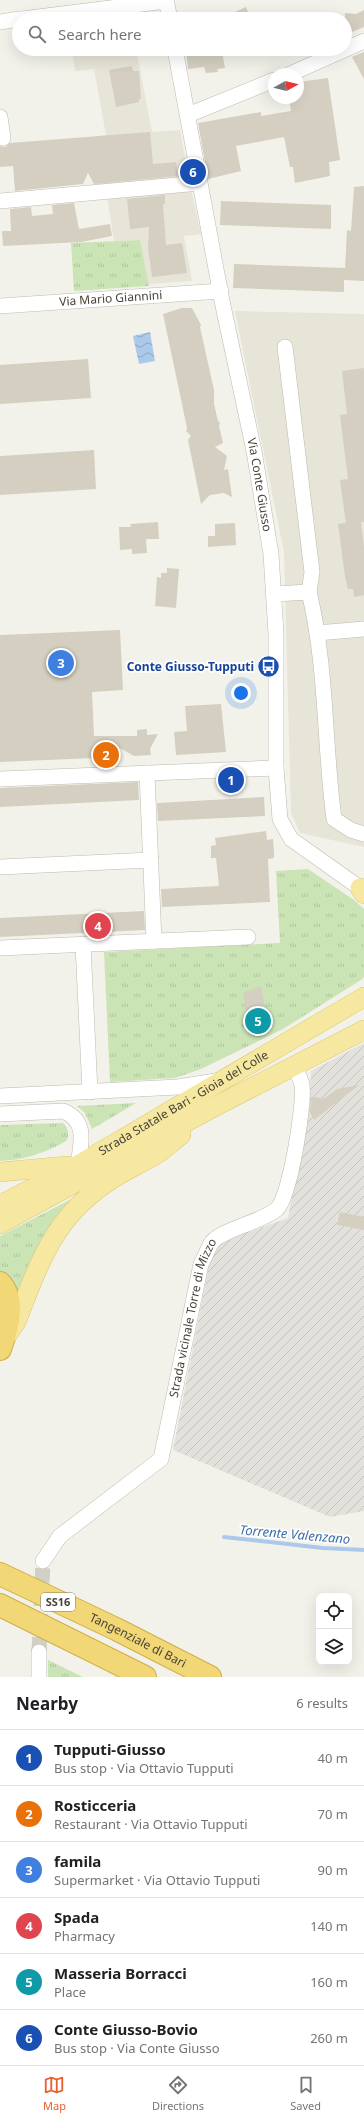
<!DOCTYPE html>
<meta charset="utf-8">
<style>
body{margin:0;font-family:"Noto Sans",sans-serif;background:#f2f2f2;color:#202124}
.controls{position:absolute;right:12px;bottom:12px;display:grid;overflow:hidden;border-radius:8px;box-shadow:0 4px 16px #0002}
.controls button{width:36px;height:36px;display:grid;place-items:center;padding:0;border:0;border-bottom:1px solid #e0e0e0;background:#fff;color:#202124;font:20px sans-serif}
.compass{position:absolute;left:268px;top:68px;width:36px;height:36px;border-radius:50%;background:#fff;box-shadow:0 4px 16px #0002;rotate:82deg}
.you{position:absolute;left:241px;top:693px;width:14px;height:14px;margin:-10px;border:3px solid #fff;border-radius:50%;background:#1a73e8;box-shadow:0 0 0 6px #1a73e833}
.badge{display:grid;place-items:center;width:26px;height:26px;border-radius:50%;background:#e85f2d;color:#fff;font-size:13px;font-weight:700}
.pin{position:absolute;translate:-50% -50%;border:2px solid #fff;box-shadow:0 1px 4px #0006}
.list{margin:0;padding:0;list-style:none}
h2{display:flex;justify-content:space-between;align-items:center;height:52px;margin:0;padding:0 16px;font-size:17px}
h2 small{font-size:13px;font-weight:400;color:#757577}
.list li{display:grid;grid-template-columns:26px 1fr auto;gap:12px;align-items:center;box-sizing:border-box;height:56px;padding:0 16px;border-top:1px solid #e0e0e0}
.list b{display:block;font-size:15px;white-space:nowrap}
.list p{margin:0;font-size:13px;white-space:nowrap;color:#757577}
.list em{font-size:13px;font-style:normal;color:#757577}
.icon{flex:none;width:22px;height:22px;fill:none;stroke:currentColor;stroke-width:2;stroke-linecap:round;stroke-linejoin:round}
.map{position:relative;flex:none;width:364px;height:1677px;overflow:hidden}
.search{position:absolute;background:#fff;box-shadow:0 4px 16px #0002;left:12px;right:12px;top:12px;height:44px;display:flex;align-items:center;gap:10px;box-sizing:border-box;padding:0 14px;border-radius:22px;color:#757577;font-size:15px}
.sheet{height:388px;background:#fff}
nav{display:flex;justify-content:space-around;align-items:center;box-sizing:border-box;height:56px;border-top:1px solid #e0e0e0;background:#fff;font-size:11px;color:#757577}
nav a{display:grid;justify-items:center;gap:2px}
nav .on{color:#e85f2d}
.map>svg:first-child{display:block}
.residential{fill:#e7e4d8}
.industrial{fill:url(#industrial-furrows)}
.grass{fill:url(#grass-tufts)}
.water{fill:url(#water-waves)}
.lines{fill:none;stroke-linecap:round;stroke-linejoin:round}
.stream{stroke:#acc9eb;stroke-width:4}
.building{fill:#d4cfc0}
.minor-tunnel{stroke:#d1cfc6;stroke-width:15;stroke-dasharray:15 8;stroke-linecap:butt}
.minor-casing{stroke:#bebaad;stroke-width:16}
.major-casing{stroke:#dac771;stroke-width:20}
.highway-casing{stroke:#d0ae47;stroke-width:24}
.minor{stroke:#fff;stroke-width:15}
.major{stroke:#f6e8a0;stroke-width:19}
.highway{stroke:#f2d777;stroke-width:22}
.labels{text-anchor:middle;stroke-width:3.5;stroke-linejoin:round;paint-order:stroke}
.shield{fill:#fff;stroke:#7e7b74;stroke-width:1}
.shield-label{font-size:11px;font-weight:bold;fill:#474338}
.street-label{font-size:12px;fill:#474338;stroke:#fff}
.transit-label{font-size:12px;font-weight:bold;fill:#164399;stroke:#fff;text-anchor:end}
.water-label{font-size:13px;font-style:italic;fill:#3a6eaa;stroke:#fff}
</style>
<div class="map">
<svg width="364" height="1677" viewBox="0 0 364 1677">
<defs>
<pattern id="industrial-furrows" width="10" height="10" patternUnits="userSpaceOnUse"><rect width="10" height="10" fill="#e3e1db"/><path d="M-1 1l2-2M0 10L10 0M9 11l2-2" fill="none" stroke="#c4c2bd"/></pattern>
<pattern id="grass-tufts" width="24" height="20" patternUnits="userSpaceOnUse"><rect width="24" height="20" fill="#cae4b6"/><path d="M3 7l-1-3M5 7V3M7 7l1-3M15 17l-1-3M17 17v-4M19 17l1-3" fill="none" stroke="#afc59d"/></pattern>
<pattern id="water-waves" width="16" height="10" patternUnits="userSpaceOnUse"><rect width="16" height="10" fill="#acc9eb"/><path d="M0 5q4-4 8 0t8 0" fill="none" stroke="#8ea5bf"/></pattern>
</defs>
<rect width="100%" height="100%" fill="#f3f2ea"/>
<g class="residential">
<path d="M129 13 131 19H73Z"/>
<path d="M72 49H136L152 132 180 130 189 179 96 189 92 137 106 135 94 69 75 71Z"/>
<path d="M191 189 201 234 184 236 192 281 148 284 140 240 114 241 107 196Z"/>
<path d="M235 311 364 314V847L300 833 291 813 284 552Z"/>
</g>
<path class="industrial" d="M364 1043V1511L330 1517 173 1450 211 1255 217 1243 288 1218 304 1128 309 1112 311 1071Z"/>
<g class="grass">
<path d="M140 240 149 286 74 291 71 243Z"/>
<path d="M308 869 354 900 364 909V977L361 980 283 1029 201 1069 175 1078 110 1082 104 952 280 943 276 871Z"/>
<path d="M136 1103 92 1129 85 1113 77 1106Z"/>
<path d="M63 1123C68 1127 70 1136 66 1141 46 1153 23 1160 0 1161V1125Z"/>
<path d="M77 1196 19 1297 0 1271V1236Z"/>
<path d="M48 1660 83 1677H48Z"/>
</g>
<path class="water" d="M150 332 155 361 139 364 133 336Z"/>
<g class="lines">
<path class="stream" d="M224 1537 323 1548 364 1550"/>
</g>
<g class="building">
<path d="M246 7 251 19H219Z"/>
<path d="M364 10V27L345 35V13L356 14Z"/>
<path d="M203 49H225L223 57 225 68 217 69 218 72 206 73 204 67 188 69 186 51Z"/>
<path d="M364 52V79L352 57Z"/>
<path d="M132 66 133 71H139L141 99H139V102L116 107 109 70Z"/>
<path d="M328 78 340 160 329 162 330 176 295 183 293 167H290L284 137 236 146 241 171 208 179 198 123 261 112V116L291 111 289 98H298V82Z"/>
<path d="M150 132 153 164 176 162 178 176 94 184 88 173 83 184 15 191 13 166 0 167V146L5 147 10 143Z"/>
<path d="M364 186V281L344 280V292L233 288 234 264 345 268 347 230 351 231 354 187Z"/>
<path d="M165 195V204H163L166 245 182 243 187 273 152 277 148 248 149 227 130 229 127 199Z"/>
<path d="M221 201 331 205V229L220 225Z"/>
<path d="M74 203 79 229 110 224 112 236 81 242 3 246 2 231H11L10 209 31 207 32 216 53 214 52 205Z"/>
<path d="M182 308H192L201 325 200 327 214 390V404L218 421 220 423 219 426 223 443 215 447 227 456 224 470 228 469 232 497 224 493 210 495 201 504 188 440 191 436 186 431 187 428 163 314Z"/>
<path d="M88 359 91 398 0 404V365Z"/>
<path d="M364 368V522H361L364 547V595L354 597 353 589H348L345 576 338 524 346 523 340 480 348 479 340 415 347 414 342 371Z"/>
<path d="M94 450 96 489 0 495V456Z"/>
<path d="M158 522 159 539H146L147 553 132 554V549L120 550 119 527H131L130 524Z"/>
<path d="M235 523 236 545 208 547V536H215V524Z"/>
<path d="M167 568 179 569 176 608 155 606 157 577 161 578V573H167Z"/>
<path d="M120 630 123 690 92 692 94 736H137V730L147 729V735L158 734 150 749 151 755 134 756 120 748 118 757 0 762V635Z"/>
<path d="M221 704 226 752 176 755 174 732 187 731 185 706Z"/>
<path d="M138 782 139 800 0 807V788Z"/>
<path d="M264 797 265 816 158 821 157 803Z"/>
<path d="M266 831 267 840 273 839 274 852V858L268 859 270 902 162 907 161 889 219 886 216 858H211V846L216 845 215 838Z"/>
<path d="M144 911 145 930 0 937V918Z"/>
<path d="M261 986 270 1033 250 1036 243 993Z"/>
<path d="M359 1085 314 1120 310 1112 311 1097 325 1098 337 1089Z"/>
<path d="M340 1212 364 1217V1230L337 1225Z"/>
</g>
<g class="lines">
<path class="minor-tunnel" d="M39 1652 43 1561"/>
<defs>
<g id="minor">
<path d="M166 0 170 19"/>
<path d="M22 19 166 1"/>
<path d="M0 22 19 19"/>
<path id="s1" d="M175 49 222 301 254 451 271 554 276 634V768L280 819 291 839 360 888"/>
<path d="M290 74 364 41"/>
<path d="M188 115 274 80"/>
<path d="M0 117 3 138"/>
<path d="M0 201 200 183"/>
<path id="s2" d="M0 306 221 291"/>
<path d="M285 347 312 572 309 592"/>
<path d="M275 594 309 592C327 666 324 744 334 819L351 830 364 834"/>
<path d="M317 633 364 629"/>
<path d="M147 773 154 941"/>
<path d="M0 779 276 768"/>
<path d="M0 867 151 860"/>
<path d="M83 945 90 1092"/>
<path d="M0 948 248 937"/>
<path d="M0 1096 178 1087 216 1081"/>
<path d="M0 1114 63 1111C88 1121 81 1143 78 1165"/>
<path id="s3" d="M43 1561 60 1536 161 1459 201 1264C205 1257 208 1248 212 1242 223 1229 262 1222 277 1209 290 1197 305 1103 302 1085 301 1078 296 1071 293 1065"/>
<path d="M39 1652V1677"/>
</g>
<g id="major">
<path d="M360 888 364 894"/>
<path d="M0 1172 67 1166"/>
<path id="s4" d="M0 1205 78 1165 364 997"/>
<path d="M0 1224 214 1107 364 1030"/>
<path d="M8 1334 16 1322C41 1260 53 1217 112 1179 127 1169 145 1162 160 1152 167 1147 174 1140 181 1135"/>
</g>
<g id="highway">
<path d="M0 1283C16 1300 7 1330 0 1349"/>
<path id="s5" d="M0 1574 116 1629 210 1677"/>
<path d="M0 1605 145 1677"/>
</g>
</defs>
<use href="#minor" class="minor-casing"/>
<use href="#major" class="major-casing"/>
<use href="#highway" class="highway-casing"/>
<use href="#minor" class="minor"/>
<use href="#major" class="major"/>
<use href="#highway" class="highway"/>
</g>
<defs>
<symbol id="bus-disc" viewBox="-11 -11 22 22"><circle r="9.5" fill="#1a4fb4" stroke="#fff"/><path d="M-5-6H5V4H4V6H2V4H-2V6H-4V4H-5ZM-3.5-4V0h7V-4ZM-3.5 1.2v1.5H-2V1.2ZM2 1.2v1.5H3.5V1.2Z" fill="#fff"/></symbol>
</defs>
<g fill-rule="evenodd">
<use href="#bus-disc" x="256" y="654" width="25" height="25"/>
</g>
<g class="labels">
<rect class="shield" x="41" y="1593" width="34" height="18" rx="3"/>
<g class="shield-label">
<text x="58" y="1606">SS16</text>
</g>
<g class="street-label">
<text dy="4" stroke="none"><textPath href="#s2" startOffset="111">Via Mario Giannini</textPath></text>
<text dy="4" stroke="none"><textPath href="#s1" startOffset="444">Via Conte Giusso</textPath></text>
<text dy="4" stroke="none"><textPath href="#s4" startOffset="210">Strada Statale Bari - Gioia del Colle</textPath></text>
<text dy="4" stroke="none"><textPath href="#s3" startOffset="302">Strada vicinale Torre di Mizzo</textPath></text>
<text dy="4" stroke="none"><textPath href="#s5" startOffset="153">Tangenziale di Bari</textPath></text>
</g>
<g class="transit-label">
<text x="254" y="671">Conte Giusso-Tupputi</text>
</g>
<g class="water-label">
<text transform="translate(295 1534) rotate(5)" y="5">Torrente Valenzano</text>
</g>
</g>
</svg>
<div class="controls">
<button><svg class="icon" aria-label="locate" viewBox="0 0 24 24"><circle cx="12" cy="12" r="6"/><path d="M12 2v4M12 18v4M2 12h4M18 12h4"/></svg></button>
<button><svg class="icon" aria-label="layers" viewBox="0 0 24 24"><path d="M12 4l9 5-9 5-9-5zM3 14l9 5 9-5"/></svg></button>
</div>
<svg class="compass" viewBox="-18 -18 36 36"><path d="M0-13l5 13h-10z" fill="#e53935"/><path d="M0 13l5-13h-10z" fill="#757577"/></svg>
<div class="you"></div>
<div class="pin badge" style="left:231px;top:780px;background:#1a4fb4">1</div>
<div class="pin badge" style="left:106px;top:755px;background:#e8710a">2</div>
<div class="pin badge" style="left:61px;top:663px;background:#3f7fe0">3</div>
<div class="pin badge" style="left:98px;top:926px;background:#e0444e">4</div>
<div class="pin badge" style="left:258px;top:1021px;background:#0f9aa8">5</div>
<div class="pin badge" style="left:193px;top:172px;background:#1a4fb4">6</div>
<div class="search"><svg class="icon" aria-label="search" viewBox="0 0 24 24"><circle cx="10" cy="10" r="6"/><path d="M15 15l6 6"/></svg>Search here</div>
</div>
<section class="sheet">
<h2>Nearby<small>6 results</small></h2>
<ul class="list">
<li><span class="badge" style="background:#1a4fb4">1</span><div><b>Tupputi-Giusso</b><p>Bus stop · Via Ottavio Tupputi</p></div><em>40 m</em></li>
<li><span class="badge" style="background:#e8710a">2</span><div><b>Rosticceria</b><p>Restaurant · Via Ottavio Tupputi</p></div><em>70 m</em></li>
<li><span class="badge" style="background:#3f7fe0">3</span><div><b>famila</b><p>Supermarket · Via Ottavio Tupputi</p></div><em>90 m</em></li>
<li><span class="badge" style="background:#e0444e">4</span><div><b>Spada</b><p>Pharmacy</p></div><em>140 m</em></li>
<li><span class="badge" style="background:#0f9aa8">5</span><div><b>Masseria Borracci</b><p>Place</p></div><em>160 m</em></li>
<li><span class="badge" style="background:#1a4fb4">6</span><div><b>Conte Giusso-Bovio</b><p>Bus stop · Via Conte Giusso</p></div><em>260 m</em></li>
</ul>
</section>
<nav>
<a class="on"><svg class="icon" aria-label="map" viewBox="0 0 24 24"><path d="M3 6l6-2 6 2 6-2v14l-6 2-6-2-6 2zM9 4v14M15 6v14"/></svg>Map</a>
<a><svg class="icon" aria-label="directions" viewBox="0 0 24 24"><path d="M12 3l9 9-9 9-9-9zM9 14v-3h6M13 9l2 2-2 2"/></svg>Directions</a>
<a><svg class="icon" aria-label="saved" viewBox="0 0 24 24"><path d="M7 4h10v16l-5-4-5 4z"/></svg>Saved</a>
</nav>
